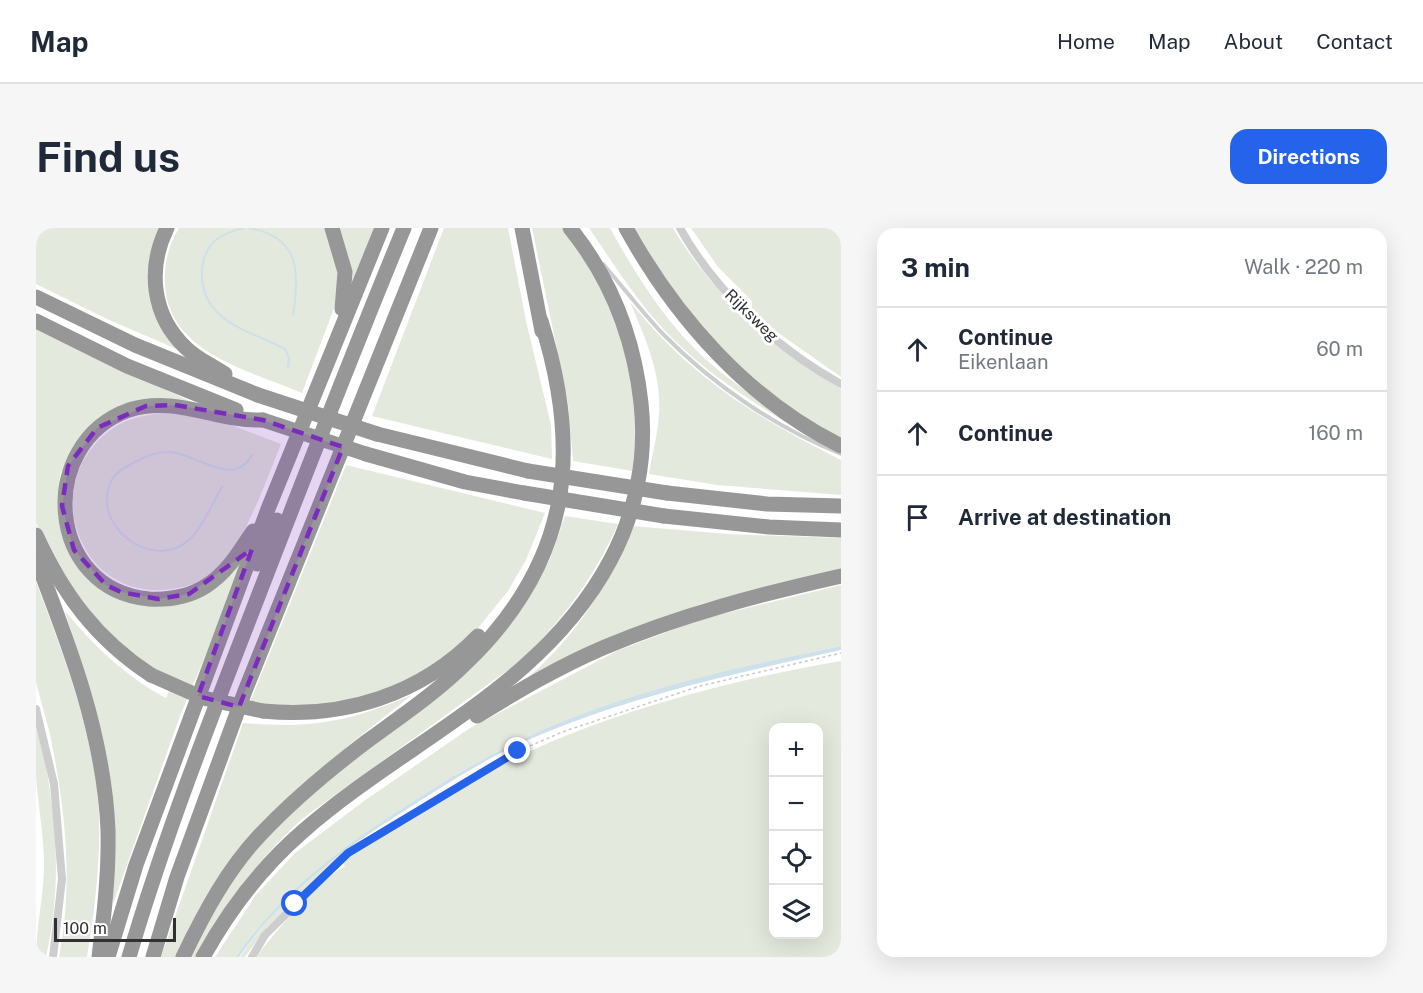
<!DOCTYPE html>
<meta charset="utf-8">
<style>
body{margin:0;font-family:"Public Sans",sans-serif;background:#f6f6f7;color:#1f2937}
.controls{position:absolute;right:18px;bottom:18px;display:grid;overflow:hidden;border-radius:12px;box-shadow:0 6px 24px #0002}
.controls button{width:54px;height:54px;display:grid;place-items:center;padding:0;border:0;border-bottom:2px solid #e0e1e3;background:#fff;color:#1f2937;font:30px sans-serif}
.scale{position:absolute;left:18px;bottom:15px;width:122px;box-sizing:border-box;padding-left:6px;border:3px solid #303030;border-top:0;font-size:16px;line-height:21px;white-space:nowrap;color:#303030;-webkit-text-stroke:4px #fff;paint-order:stroke}
.stop{position:absolute;width:18px;height:18px;margin:-14px;border:4px solid #2563eb;border-radius:50%;background:#fff}
.stop.end{background:#2563eb;border-color:#fff;box-shadow:0 2px 6px #0008}
.list{margin:0;padding:0;list-style:none}
h2{display:flex;justify-content:space-between;align-items:center;height:78px;margin:0;padding:0 24px;font-size:26px}
h2 small{font-size:20px;font-weight:400;color:#747a83}
.list li{display:grid;grid-template-columns:39px 1fr auto;gap:18px;align-items:center;box-sizing:border-box;height:84px;padding:0 24px;border-top:2px solid #e0e1e3}
.list b{display:block;font-size:22px;white-space:nowrap}
.list p{margin:0;font-size:20px;white-space:nowrap;color:#747a83}
.list em{font-size:20px;font-style:normal;color:#747a83}
.icon{flex:none;width:33px;height:33px;fill:none;stroke:currentColor;stroke-width:2;stroke-linecap:round;stroke-linejoin:round}
.map{position:relative;flex:none;width:805px;height:729px;overflow:hidden;border-radius:18px}
header{display:flex;align-items:center;gap:36px;box-sizing:border-box;height:84px;padding:0 30px;background:#fff;border-bottom:2px solid #e0e1e3}
header strong{font-size:28px}
nav{display:flex;gap:33px;margin-inline-start:auto;font-size:21px}
.intro{display:flex;align-items:center;justify-content:space-between;box-sizing:border-box;height:144px;padding:0 36px}
h1{margin:0;font-size:42px}
.button{padding:15px 27px;border-radius:18px;background:#2563eb;color:#fff;font-size:21px;font-weight:700}
main{display:flex;gap:36px;padding:0 36px}
aside{flex:1;background:#fff;border-radius:18px;box-shadow:0 6px 24px #0002}
.map>svg:first-child{display:block}
.green{fill:#e4e9dd;fill-rule:evenodd}
.water{fill:#cee0e9}
.lines{fill:none;stroke-linecap:round;stroke-linejoin:round}
.stream{stroke:#cee0e9;stroke-width:2}
.path{stroke:#cacaca;stroke-width:1.5;stroke-dasharray:3 3;stroke-linecap:butt}
.service{stroke:#cdcdcd;stroke-width:4}
.minor{stroke:#cdcdcd;stroke-width:8}
.motorway{stroke:#979797;stroke-width:15}
.motorway-bridge{stroke:#979797;stroke-width:15}
.route{stroke:#2563eb;stroke-width:8}
.marked{fill:#7b2cbf;fill-opacity:0.2;stroke:#7b2cbf;stroke-width:4.5;stroke-dasharray:12 8;stroke-linejoin:round}
.labels{text-anchor:middle;stroke-width:6;stroke-linejoin:round;paint-order:stroke}
.street-label{font-size:16px;fill:#303030;stroke:#fff}
</style>
<header>
<strong>Map</strong>
<nav><a>Home</a><a>Map</a><a>About</a><a>Contact</a></nav>
</header>
<div class="intro"><h1>Find us</h1><a class="button">Directions</a></div>
<main>
<div class="map">
<svg width="805" height="729" viewBox="0 0 805 729">
<rect width="100%" height="100%" fill="#fff"/>
<g class="green">
<path d="M0 0H126L113 51 159 129 71 91 0 56Z"/>
<path d="M143 0H289L303 35V67L266 165C216 143 133 126 129 57 128 36 132 18 143 0Z"/>
<path d="M301 0H340L313 64Z"/>
<path d="M408 0H472L490 93 515 197 516 231 336 188Z"/>
<path d="M496 0H526C538 13 547 29 556 45 593 109 607 170 596 243L537 233 532 175Z"/>
<path d="M553 0H574C597 42 627 90 661 123 691 153 729 175 764 199L762 202C718 175 673 147 636 110 603 77 579 38 553 0Z"/>
<path d="M592 0H637C677 68 739 120 805 161V215L775 199 682 121Z"/>
<path d="M655 0H805V149L741 104 716 81V73L682 39Z"/>
<path d="M594 74C657 151 718 188 805 232V267L681 257 613 246C616 226 622 206 623 186 626 147 609 109 594 74Z"/>
<path d="M0 101 160 176H115L37 220 24 246 22 287 33 322 46 340 128 376 210 324 200 355 144 488 77 676 76 578 58 478 29 383C59 419 89 448 130 470L138 452 117 441 78 412 45 377 16 328 0 295Z"/>
<path d="M136 184 177 190 245 216C232 248 206 320 182 342 170 353 151 359 136 361 40 375 0 250 79 199 96 188 117 186 136 184Z"/>
<path d="M310 237 509 285 490 332 472 363 430 415 358 462 292 477 247 478 214 474Z"/>
<path d="M529 288 582 296C558 350 526 393 483 434L266 591C221 632 189 677 159 729H154L188 660 223 614 484 381 514 331Z"/>
<path d="M596 298 692 306 805 310V341L665 376 489 452C538 411 573 357 596 298Z"/>
<path d="M0 354C25 420 52 490 61 560 67 615 60 674 51 729H23C37 656 30 588 16 516 12 495 5 475 0 454 0 429 0 381 0 354Z"/>
<path d="M805 357V418C700 440 584 465 487 511 444 531 404 556 365 581 301 622 243 666 200 729H179L220 667 259 625 328 573 434 500 583 422 666 391Z"/>
<path d="M805 433V729H221C233 710 290 644 309 639L307 635 311 629C377 587 444 544 517 513 608 475 707 450 805 433ZM738 500H782V706H738Z"/>
<path d="M376 467C283 541 183 613 141 729H125L207 495C275 501 313 494 376 467Z"/>
<path d="M0 488C18 571 29 645 10 729H0C0 698 8 668 8 636 8 607 2 578 0 548 0 528 0 508 0 488Z"/>
<path d="M310 625 231 699 209 729H204C224 698 275 637 310 625Z"/>
</g>
<path class="water" d="M805 418V422C696 446 585 470 483 516 442 535 403 561 365 585 303 624 245 668 203 729H200C243 666 301 622 365 581 404 556 444 531 487 511 586 464 698 440 805 418Z"/>
<g class="lines">
<g class="stream">
<path d="M207 0C198 3 189 5 181 11 160 29 162 64 180 83 198 102 227 109 249 121L253 130 252 140"/>
<path d="M213 0C264 9 264 44 257 87"/>
<path d="M186 259C176 275 168 297 155 310 117 348 50 294 77 250 81 243 93 237 99 234 110 228 122 223 134 224 162 226 197 261 216 227"/>
</g>
<path class="path" d="M318 621 482 523 529 503 664 458 805 425"/>
<path class="service" d="M567 36C587 59 606 84 627 106 677 157 739 199 805 226"/>
<g class="minor">
<path d="M644 0C679 63 742 122 805 156"/>
<path d="M0 481 18 556 26 651 17 729"/>
<path d="M216 729 229 707 312 625"/>
</g>
<g class="motorway">
<path d="M131 0C111 41 116 88 150 120 161 131 176 137 189 146"/>
<path d="M296 0 309 44 306 81"/>
<path d="M486 0 506 103"/>
<path d="M590 0C639 89 712 172 805 218"/>
<path d="M0 69 99 117 222 167"/>
<path d="M0 93 91 138 200 182"/>
<path d="M341 206 492 243"/>
<path d="M330 226 429 254 488 265"/>
<path d="M631 265 731 276 805 278"/>
<path d="M628 288 733 299 805 302"/>
<path d="M217 303C204 323 191 345 170 358 153 369 132 372 113 371 10 362 0 215 93 182 140 167 181 194 227 192"/>
<path d="M0 307C27 366 60 411 115 447"/>
<path d="M0 331C34 419 68 507 72 602 73 645 68 687 63 729"/>
<path d="M221 336 241 292"/>
<path d="M227 483C307 491 385 467 442 408"/>
<path d="M441 488C482 463 524 438 569 419 645 387 725 366 805 348"/>
<path d="M72 729 100 637 232 281 346 0"/>
<path d="M93 729C128 610 173 495 218 379 267 252 316 126 368 0"/>
<path d="M117 729 141 649 209 463 395 0"/>
<path d="M147 729C168 685 191 642 224 607 257 572 293 542 330 514 364 489 400 465 430 435 534 335 547 226 505 93"/>
<path d="M167 729C193 682 225 640 265 605 369 513 506 460 574 333 600 285 611 229 605 175 598 110 575 51 534 0"/>
</g>
<g class="motorway-bridge">
<path d="M222 167 341 206"/>
<path d="M227 192 330 226"/>
<path d="M492 243 631 265"/>
<path d="M488 265 628 288"/>
<path d="M115 447 167 470 227 483"/>
</g>
</g>
<g class="lines">
<path class="route" d="M259 676 312 625 482 523"/>
</g>
<path class="marked" d="M139 177 227 192 307 219 203 479 162 468 216 321 153 366 122 371 85 364 70 357 38 322 26 278 32 238 61 200 110 178Z"/>
<g class="labels">
<g class="street-label">
<text transform="translate(716 87) rotate(44)" y="6">Rijksweg</text>
</g>
</g>
</svg>
<div class="controls">
<button>+</button>
<button>−</button>
<button><svg class="icon" aria-label="locate" viewBox="0 0 24 24"><circle cx="12" cy="12" r="6"/><path d="M12 2v4M12 18v4M2 12h4M18 12h4"/></svg></button>
<button><svg class="icon" aria-label="layers" viewBox="0 0 24 24"><path d="M12 4l9 5-9 5-9-5zM3 14l9 5 9-5"/></svg></button>
</div>
<div class="scale">100 m</div>
<div class="stop" style="left:259px;top:676px"></div>
<div class="stop end" style="left:482px;top:523px"></div>
</div>
<aside>
<h2>3 min<small>Walk · 220 m</small></h2>
<ul class="list">
<li><svg class="icon" aria-label="ahead" viewBox="0 0 24 24"><path d="M12 20V5M6 11l6-6 6 6"/></svg><div><b>Continue</b><p>Eikenlaan</p></div><em>60 m</em></li>
<li><svg class="icon" aria-label="ahead" viewBox="0 0 24 24"><path d="M12 20V5M6 11l6-6 6 6"/></svg><div><b>Continue</b></div><em>160 m</em></li>
<li><svg class="icon" aria-label="arrive" viewBox="0 0 24 24"><path d="M6 21V4h12l-3 4 3 4H6"/></svg><div><b>Arrive at destination</b></div></li>
</ul>
</aside>
</main>
